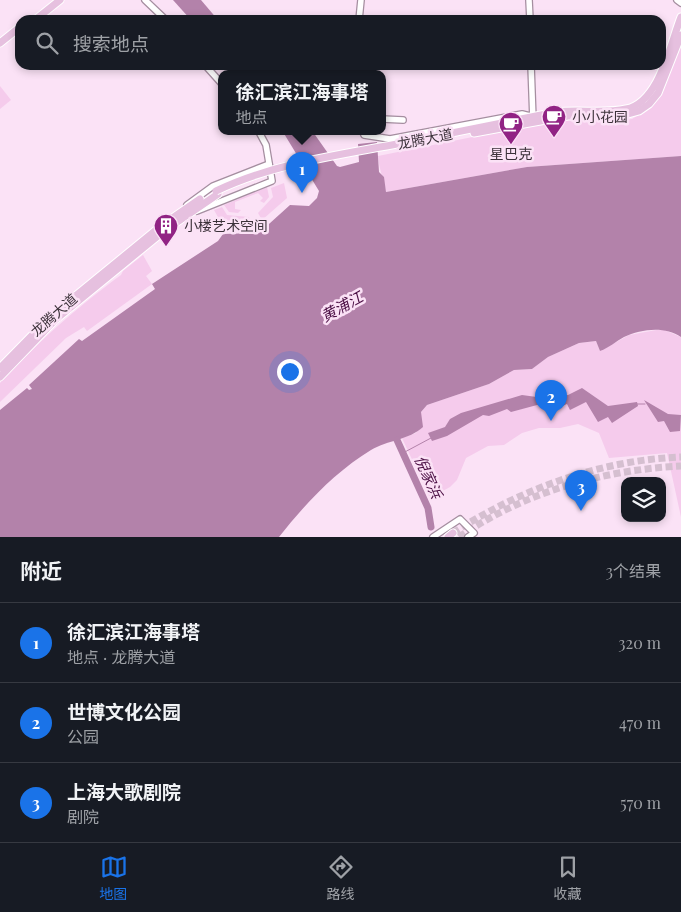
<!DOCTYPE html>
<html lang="zh">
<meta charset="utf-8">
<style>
body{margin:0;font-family:"Playfair Display","Noto Sans SC",serif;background:#20242c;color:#f1f3f6}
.controls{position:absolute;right:15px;bottom:15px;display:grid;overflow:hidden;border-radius:10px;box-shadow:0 2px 8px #0003}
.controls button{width:45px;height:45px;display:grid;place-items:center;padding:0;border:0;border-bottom:1px solid #363941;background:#171b24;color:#f1f3f6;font:25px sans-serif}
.you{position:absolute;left:289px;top:371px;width:18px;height:18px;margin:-12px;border:4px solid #fff;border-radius:50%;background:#1a73e8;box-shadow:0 0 0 8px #1a73e833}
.badge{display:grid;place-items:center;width:32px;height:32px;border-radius:50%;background:#1a73e8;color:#fff;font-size:16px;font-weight:700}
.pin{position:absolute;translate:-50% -41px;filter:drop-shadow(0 1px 2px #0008)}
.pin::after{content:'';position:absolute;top:26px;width:18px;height:15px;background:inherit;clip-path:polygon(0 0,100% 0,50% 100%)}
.popup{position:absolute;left:218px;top:70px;width:168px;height:65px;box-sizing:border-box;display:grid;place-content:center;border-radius:10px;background:#171b24;filter:drop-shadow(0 1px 4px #0005);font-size:16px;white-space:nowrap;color:#9ea1a6}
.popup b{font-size:19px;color:#f1f3f6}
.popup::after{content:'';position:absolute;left:50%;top:100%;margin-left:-10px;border:10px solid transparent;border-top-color:#171b24}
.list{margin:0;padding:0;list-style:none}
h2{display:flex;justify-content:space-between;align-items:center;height:65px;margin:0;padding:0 20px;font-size:21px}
h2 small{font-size:16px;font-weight:400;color:#9ea1a6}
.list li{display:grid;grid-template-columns:32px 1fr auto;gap:15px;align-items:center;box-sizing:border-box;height:80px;padding:0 20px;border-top:1px solid #363941}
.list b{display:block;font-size:19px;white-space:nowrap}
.list p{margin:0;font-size:16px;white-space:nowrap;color:#9ea1a6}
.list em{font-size:16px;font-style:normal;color:#9ea1a6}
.icon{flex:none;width:28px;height:28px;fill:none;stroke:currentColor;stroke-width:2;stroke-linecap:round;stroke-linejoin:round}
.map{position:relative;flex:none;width:681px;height:537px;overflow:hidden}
.search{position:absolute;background:#171b24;box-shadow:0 2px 8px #0003;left:15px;right:15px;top:15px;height:55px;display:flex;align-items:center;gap:12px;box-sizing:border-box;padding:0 18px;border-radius:15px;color:#9ea1a6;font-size:19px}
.sheet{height:305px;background:#171b24}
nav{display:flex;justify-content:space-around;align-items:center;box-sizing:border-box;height:70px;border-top:1px solid #363941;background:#171b24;font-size:14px;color:#9ea1a6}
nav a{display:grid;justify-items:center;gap:2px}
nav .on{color:#1a73e8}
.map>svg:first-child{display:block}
.green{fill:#f5cbec}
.water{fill:#b382aa}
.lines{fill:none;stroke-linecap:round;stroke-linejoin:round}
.stream{stroke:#b382aa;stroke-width:1}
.river{stroke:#b382aa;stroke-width:7}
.major-tunnel{stroke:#d5bfd0;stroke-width:7;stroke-dasharray:7 3.5;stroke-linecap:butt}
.minor-casing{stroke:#a58ea0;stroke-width:8}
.major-casing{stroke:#fff;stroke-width:9}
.minor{stroke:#fff;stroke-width:5.5}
.major{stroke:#e6c0df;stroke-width:7}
.major-bridge-casing{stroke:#fff;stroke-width:9;stroke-linecap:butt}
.major-bridge{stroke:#e6c0df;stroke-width:7}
.labels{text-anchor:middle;stroke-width:5;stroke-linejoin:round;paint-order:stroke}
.poi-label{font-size:14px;fill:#3b3139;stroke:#fbe2f6;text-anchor:start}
.street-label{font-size:14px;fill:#3b3139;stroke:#fbe2f6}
.water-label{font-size:15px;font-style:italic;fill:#4c1045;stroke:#fbe2f6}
</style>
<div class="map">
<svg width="681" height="537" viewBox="0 0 681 537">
<rect width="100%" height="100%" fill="#fbe2f6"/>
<g class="green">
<path d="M681 40V156L527 167 386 192C384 179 379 170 378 156L562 119 619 121 632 119 647 110 661 94Z"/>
<path d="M0 86 11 100 0 109Z"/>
<path d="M284 183 287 198 262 220 258 213 273 197 271 188Z"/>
<path d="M267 187 269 197 264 203 260 201 263 198 258 193 235 202V209L241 210 238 213 229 212 224 205Z"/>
<path d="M222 207 227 215 249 217 251 225 223 226 214 210Z"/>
<path d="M143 255 152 271 146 276 152 284 87 331 84 327 66 338 0 402V383C39 341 75 309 121 275L123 271Z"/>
<path d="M662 329 681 337V517L667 453 609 458 599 433 578 424 560 428H539L522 433 504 445 488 446 466 458 457 480 450 487 430 498 402 438 416 433 421 412 427 405 489 384 514 370 532 369 548 357 579 343 596 341 600 351 629 335Z"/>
</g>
<g class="water">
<path d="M173 0H201L218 20H191Z"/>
<path d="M231 65H248L250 67 237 74Z"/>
<path d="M283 132H313L337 166 340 167 359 162 358 144 377 142 379 172 384 177 386 192 527 167 681 156V337C665 326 641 329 624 337 616 341 609 348 600 351L596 341 579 343 548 357 532 369 514 370 489 384 427 405 421 412 423 427C409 440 388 440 371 450 335 472 305 504 279 537H0V410L27 388 29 390 32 389 29 385 79 339 82 341 155 289 152 284 218 241 223 234 259 233 290 205 309 206 317 198 319 191Z"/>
<path d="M582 388 608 406 637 402 638 406 612 423 608 417 598 422 586 402 570 410 567 404 562 406 557 396 568 395Z"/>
<path d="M522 395 544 398 550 397 552 401 511 412 507 409 489 416 483 415 447 436 432 441 428 433 445 427 450 419 461 413Z"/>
<path d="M644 400 668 414 681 415 680 431 670 432 664 421 658 422Z"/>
</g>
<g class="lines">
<g class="stream">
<path d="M637 404H645"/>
<path d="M403 453 431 438"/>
</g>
<path class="river" d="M397 440 428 508 431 527"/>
<g class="major-tunnel">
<path d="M453 533C520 489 601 460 681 457"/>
<path d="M459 537C525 492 602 470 681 466"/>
</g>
<defs>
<g id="minor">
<path d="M145 0 166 20"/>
<path d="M529 0 530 20"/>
<path d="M677 0 681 3"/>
<path d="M359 20 361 0"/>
<path d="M205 65 222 84"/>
<path d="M357 65V74"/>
<path d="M531 65 533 120"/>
<path d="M382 119 403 120"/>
<path d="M363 132 364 135 390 139 522 114 530 116"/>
<path d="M187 205 213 186 269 164"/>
<path d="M197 211 272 181 266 145 259 132"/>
<path d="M433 537 460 519 474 533 468 537"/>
</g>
<g id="major">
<path d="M35 20 60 0"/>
<path d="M0 43 20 27"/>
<path d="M474 133 568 116H621L639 111 649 104 658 93 681 35"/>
<path d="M402 143 556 112C579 109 604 114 626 109 659 103 670 45 681 17"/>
<path d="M0 368 51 316 161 226 200 199"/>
<path d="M0 377 55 320 164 231 218 194"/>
<path d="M448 537 453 533"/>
</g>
</defs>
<use href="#minor" class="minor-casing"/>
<use href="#major" class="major-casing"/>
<use href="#minor" class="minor"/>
<use href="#major" class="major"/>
<defs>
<path id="major-bridge" d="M216 191C274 163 340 155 402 143"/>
</defs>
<use href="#major-bridge" class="major-bridge-casing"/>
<use href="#major-bridge" class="major-bridge"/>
</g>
<defs>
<symbol id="cafe-pin" viewBox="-11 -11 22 30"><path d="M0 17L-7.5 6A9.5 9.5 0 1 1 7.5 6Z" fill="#912384" stroke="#fbe2f6"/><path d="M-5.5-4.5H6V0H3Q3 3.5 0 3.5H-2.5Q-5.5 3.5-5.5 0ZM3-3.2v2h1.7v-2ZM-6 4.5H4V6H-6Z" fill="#fff"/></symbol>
<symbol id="building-pin" viewBox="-11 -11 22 30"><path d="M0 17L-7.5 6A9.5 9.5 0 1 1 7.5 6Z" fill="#912384" stroke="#fbe2f6"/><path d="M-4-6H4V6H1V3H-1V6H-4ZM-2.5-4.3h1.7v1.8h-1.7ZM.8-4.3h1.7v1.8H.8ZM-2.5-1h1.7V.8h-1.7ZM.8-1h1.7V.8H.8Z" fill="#fff"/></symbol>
</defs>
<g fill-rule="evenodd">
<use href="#cafe-pin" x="540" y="103" width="28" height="38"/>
<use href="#cafe-pin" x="497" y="110" width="28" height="38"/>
<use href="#building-pin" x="152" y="212" width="28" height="38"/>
</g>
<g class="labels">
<g class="poi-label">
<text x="572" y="122">小小花园</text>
<text x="511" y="159" text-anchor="middle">星巴克</text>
<text x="184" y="231">小楼艺术空间</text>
</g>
<g class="street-label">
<text transform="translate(425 139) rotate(-11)" y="5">龙腾大道</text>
<text transform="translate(54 315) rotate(-41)" y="5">龙腾大道</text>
</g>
<g class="water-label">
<text transform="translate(342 307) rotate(-29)" y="5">黄浦江</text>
<text transform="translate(428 477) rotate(66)" y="5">倪家浜</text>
</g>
</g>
</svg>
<div class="controls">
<button><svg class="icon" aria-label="layers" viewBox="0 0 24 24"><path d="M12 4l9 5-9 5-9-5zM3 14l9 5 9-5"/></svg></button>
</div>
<div class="you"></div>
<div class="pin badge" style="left:302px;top:193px">1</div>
<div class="popup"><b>徐汇滨江海事塔</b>地点</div>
<div class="pin badge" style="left:551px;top:421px">2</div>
<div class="pin badge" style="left:581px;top:511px">3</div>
<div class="search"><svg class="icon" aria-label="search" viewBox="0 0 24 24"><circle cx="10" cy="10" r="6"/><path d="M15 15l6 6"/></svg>搜索地点</div>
</div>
<section class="sheet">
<h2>附近<small>3个结果</small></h2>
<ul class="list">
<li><span class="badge">1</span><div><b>徐汇滨江海事塔</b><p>地点 · 龙腾大道</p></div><em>320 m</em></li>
<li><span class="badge">2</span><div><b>世博文化公园</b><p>公园</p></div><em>470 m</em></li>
<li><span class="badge">3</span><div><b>上海大歌剧院</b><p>剧院</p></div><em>570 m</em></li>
</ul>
</section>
<nav>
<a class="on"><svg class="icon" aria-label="map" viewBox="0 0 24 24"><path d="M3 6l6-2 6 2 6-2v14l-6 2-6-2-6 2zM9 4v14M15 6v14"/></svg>地图</a>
<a><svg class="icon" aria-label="directions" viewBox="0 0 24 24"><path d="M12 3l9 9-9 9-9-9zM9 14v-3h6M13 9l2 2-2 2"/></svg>路线</a>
<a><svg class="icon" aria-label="saved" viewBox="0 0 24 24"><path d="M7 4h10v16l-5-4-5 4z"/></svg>收藏</a>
</nav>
